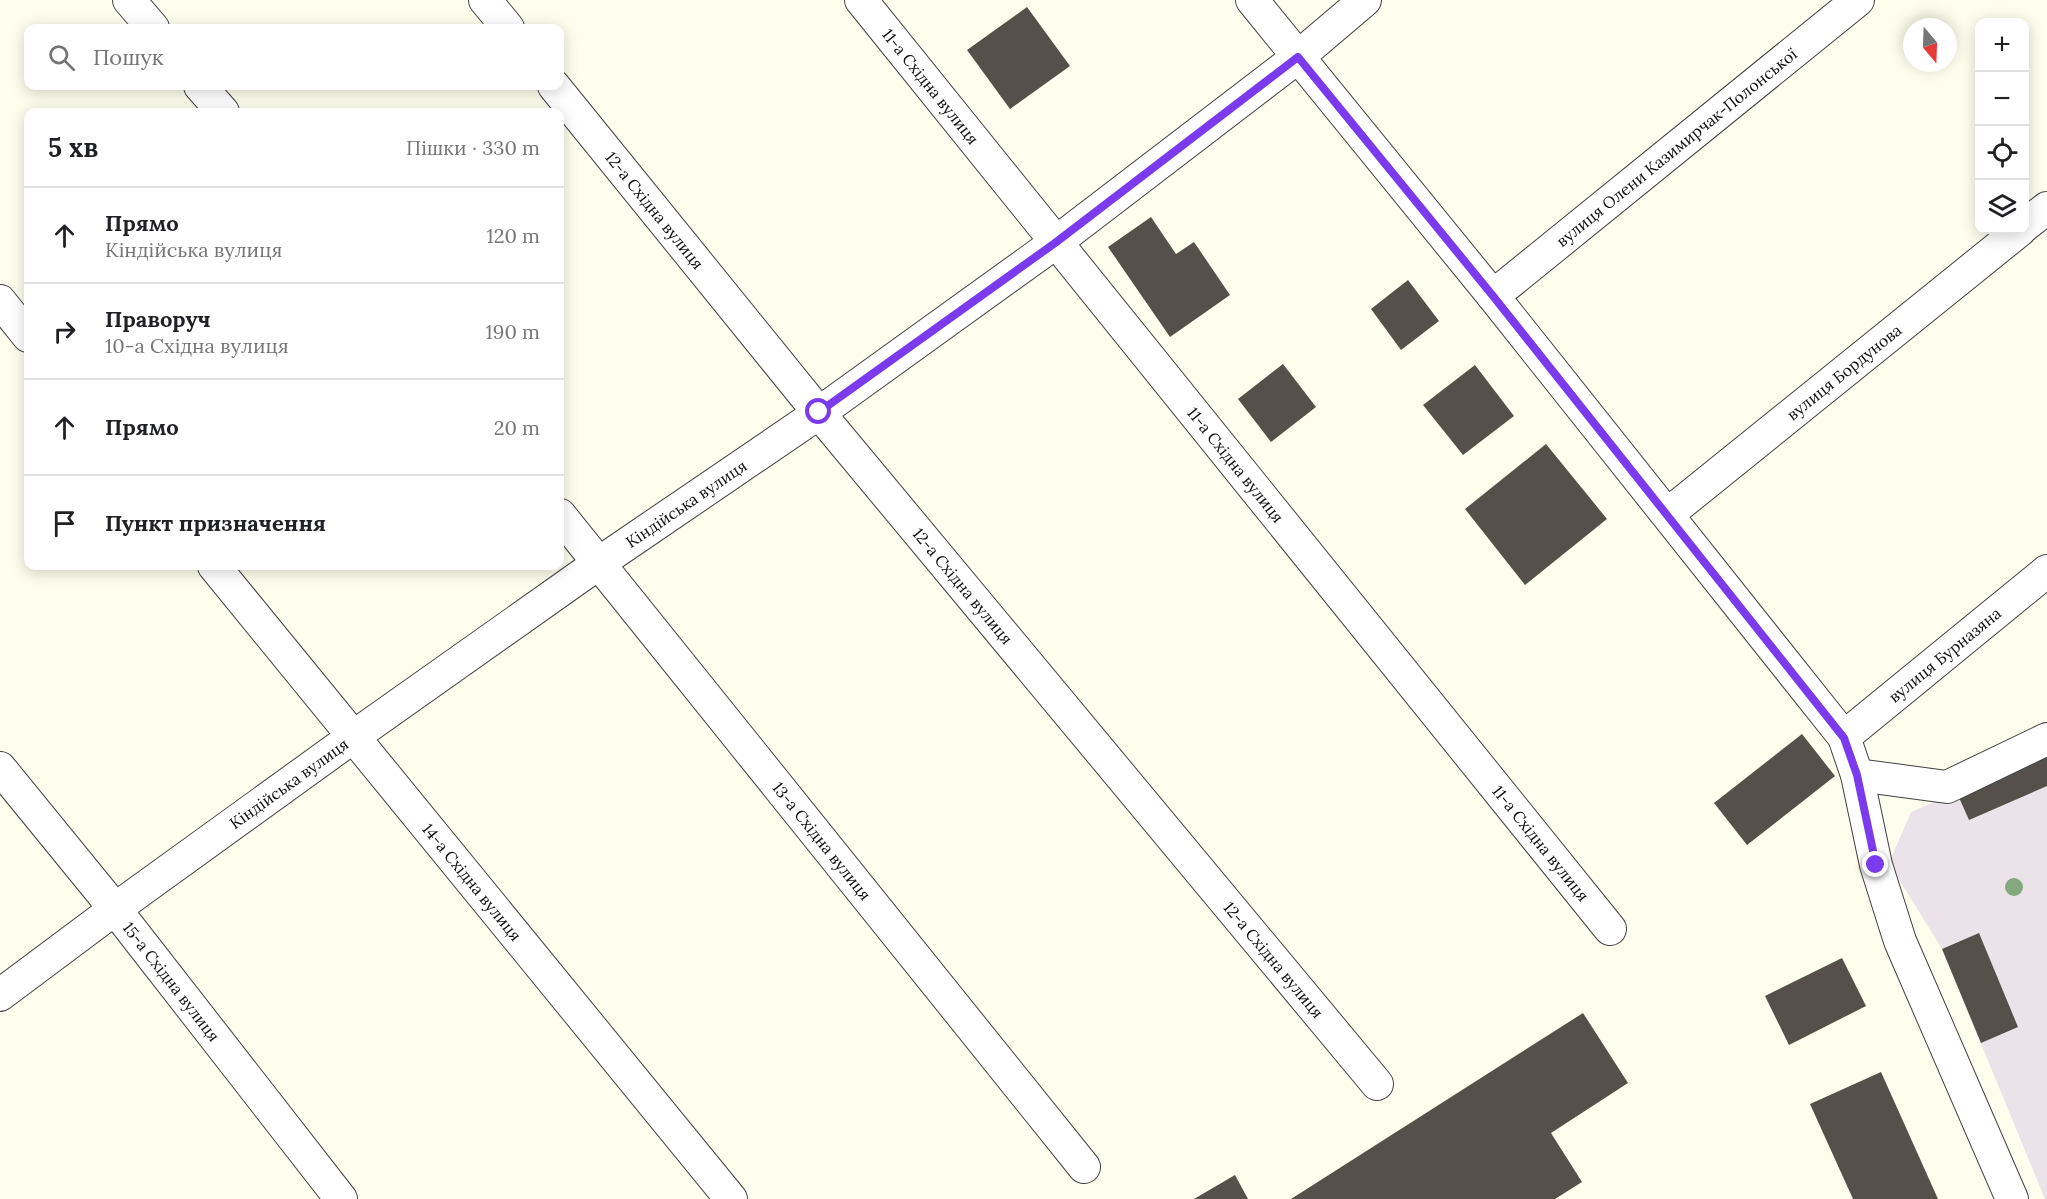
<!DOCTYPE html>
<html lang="uk">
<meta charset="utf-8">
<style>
body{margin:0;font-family:Lora,serif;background:#f6f6f6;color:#202124}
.controls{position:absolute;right:18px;top:18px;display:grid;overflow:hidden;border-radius:12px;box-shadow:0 3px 15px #0003}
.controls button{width:54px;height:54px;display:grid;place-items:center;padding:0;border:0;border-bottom:2px solid #e0e0e0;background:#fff;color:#202124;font:30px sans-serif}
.compass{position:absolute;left:1903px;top:18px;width:54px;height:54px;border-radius:50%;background:#fff;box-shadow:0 3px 15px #0003;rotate:161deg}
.stop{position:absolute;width:18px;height:18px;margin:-14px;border:4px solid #7c3aed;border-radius:50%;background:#fff}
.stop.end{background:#7c3aed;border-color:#fff;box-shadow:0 2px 6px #0008}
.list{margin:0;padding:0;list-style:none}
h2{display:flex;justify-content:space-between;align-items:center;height:78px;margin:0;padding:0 24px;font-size:26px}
h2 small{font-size:20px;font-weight:400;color:#757577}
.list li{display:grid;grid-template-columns:39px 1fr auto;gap:18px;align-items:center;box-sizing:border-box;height:96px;padding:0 24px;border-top:2px solid #e0e0e0}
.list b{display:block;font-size:22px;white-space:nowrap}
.list p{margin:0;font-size:20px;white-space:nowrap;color:#757577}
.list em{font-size:20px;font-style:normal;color:#757577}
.icon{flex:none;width:33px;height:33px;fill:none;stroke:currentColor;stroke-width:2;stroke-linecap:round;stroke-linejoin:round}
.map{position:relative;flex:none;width:2047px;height:1199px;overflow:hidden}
.search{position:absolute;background:#fff;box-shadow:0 3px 15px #0003;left:24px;top:24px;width:540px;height:66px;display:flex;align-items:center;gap:15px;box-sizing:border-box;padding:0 21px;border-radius:12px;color:#757577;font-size:22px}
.panel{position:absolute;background:#fff;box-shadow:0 3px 15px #0003;left:24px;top:108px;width:540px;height:462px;border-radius:12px}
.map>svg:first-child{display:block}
.industrial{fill:#ebe2ea}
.building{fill:#55514a}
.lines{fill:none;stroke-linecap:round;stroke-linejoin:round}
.minor-casing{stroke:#404040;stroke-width:34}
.minor{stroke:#fff;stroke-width:32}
.tree{fill:#84a87e}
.route{stroke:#7c3aed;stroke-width:8}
.labels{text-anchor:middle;stroke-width:6;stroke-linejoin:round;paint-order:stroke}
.street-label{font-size:16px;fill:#0d0d0d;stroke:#fff}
</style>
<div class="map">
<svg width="2047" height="1199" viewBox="0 0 2047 1199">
<rect width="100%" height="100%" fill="#fefeee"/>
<path class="industrial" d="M2047 754V1199H2045L1942 949 1889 863 1911 812Z"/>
<g class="building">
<path d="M1027 7 1070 66 1010 109 967 50Z"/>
<path d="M1151 217 1176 254 1194 242 1230 295 1170 337 1108 247Z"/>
<path d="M1408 280 1439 321 1401 350 1371 309Z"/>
<path d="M1283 364 1316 407 1271 442 1238 399Z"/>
<path d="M1475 365 1514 416 1463 455 1423 405Z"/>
<path d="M1546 444 1607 519 1525 585 1465 509Z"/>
<path d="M1802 734 1835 776 1747 845 1714 803Z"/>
<path d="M2047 754V786L1969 820 1957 793Z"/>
<path d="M1979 933 2018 1027 1981 1043 1942 949Z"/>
<path d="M1842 958 1866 1006 1789 1045 1765 996Z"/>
<path d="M1583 1013 1628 1083 1551 1133 1582 1182 1555 1199H1291Z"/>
<path d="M1881 1072 1938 1199H1853L1810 1104Z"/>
<path d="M1235 1175 1248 1199H1194Z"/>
</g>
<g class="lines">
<defs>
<g id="minor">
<path d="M129 0 153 28"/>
<path d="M485 0 508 28"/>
<path id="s1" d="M861 0 1610 929"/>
<path d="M1252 0 1493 296 1844 737 1857 775 1876 865 1900 941 2012 1199"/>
<path d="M200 86 223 112"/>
<path id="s2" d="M554 86 819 413 1377 1084"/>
<path d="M2024 226 2047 208"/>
<path id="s3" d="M1493 296 1858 0"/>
<path d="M0 301 28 336"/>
<path id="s4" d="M1668 514 2020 230"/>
<path id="s5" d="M560 515 1084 1167"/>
<path id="s6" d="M214 566 731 1199"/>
<path id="s7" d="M1844 737 2047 571"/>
<path id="s8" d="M0 768 115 909 341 1199"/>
<path d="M1857 775 1947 787 2047 739"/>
<path id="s9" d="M0 995 115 909 353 737 599 563 819 413 1055 243 1298 57 1365 0"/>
</g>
</defs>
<use href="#minor" class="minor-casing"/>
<use href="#minor" class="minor"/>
</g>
<circle class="tree" cx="2014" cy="887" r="9"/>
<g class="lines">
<path class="route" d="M819 412 1055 243 1298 57 1493 296 1844 738 1857 775 1876 865"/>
</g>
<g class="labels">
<g class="street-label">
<text dy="6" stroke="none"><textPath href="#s1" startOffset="111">11-а Східна вулиця</textPath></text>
<text dy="6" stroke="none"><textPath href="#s3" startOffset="236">вулиця Олени Казимирчак-Полонської</textPath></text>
<text dy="6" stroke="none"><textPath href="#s2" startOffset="160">12-а Східна вулиця</textPath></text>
<text dy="6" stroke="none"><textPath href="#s4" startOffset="226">вулиця Бордунова</textPath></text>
<text dy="6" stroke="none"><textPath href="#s1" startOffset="597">11-а Східна вулиця</textPath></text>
<text dy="6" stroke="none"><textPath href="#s9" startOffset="844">Кіндійська вулиця</textPath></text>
<text dy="6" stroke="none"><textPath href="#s2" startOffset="646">12-а Східна вулиця</textPath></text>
<text dy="6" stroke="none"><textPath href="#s7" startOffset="130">вулиця Бурназяна</textPath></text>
<text dy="6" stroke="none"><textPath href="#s9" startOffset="358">Кіндійська вулиця</textPath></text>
<text dy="6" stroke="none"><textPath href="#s5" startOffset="418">13-а Східна вулиця</textPath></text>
<text dy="6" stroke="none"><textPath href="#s1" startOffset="1083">11-а Східна вулиця</textPath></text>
<text dy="6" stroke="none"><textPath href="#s6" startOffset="408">14-а Східна вулиця</textPath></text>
<text dy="6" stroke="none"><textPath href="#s2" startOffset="1132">12-а Східна вулиця</textPath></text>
<text dy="6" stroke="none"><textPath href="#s8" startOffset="274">15-а Східна вулиця</textPath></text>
</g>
</g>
</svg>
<div class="controls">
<button>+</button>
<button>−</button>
<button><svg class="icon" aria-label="locate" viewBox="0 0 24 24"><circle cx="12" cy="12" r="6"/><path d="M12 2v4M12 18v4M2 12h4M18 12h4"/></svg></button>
<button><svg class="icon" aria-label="layers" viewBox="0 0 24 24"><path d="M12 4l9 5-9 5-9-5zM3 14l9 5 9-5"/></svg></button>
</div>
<svg class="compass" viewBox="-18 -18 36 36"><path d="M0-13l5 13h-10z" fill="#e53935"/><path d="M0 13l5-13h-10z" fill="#757577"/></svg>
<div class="stop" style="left:819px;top:412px"></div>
<div class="stop end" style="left:1876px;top:865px"></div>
<div class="search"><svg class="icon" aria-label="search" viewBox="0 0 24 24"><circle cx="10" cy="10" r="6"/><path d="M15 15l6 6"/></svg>Пошук</div>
<section class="panel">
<h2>5 хв<small>Пішки · 330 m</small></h2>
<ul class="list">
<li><svg class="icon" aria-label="ahead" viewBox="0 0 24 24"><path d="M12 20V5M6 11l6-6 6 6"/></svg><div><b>Прямо</b><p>Кіндійська вулиця</p></div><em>120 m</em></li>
<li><svg class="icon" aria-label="right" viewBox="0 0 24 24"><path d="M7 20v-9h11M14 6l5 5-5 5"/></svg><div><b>Праворуч</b><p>10-а Східна вулиця</p></div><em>190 m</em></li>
<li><svg class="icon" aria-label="ahead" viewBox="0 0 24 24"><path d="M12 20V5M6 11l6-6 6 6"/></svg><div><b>Прямо</b></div><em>20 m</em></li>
<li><svg class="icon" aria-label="arrive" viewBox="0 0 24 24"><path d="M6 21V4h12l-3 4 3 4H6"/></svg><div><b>Пункт призначення</b></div></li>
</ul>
</section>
</div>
